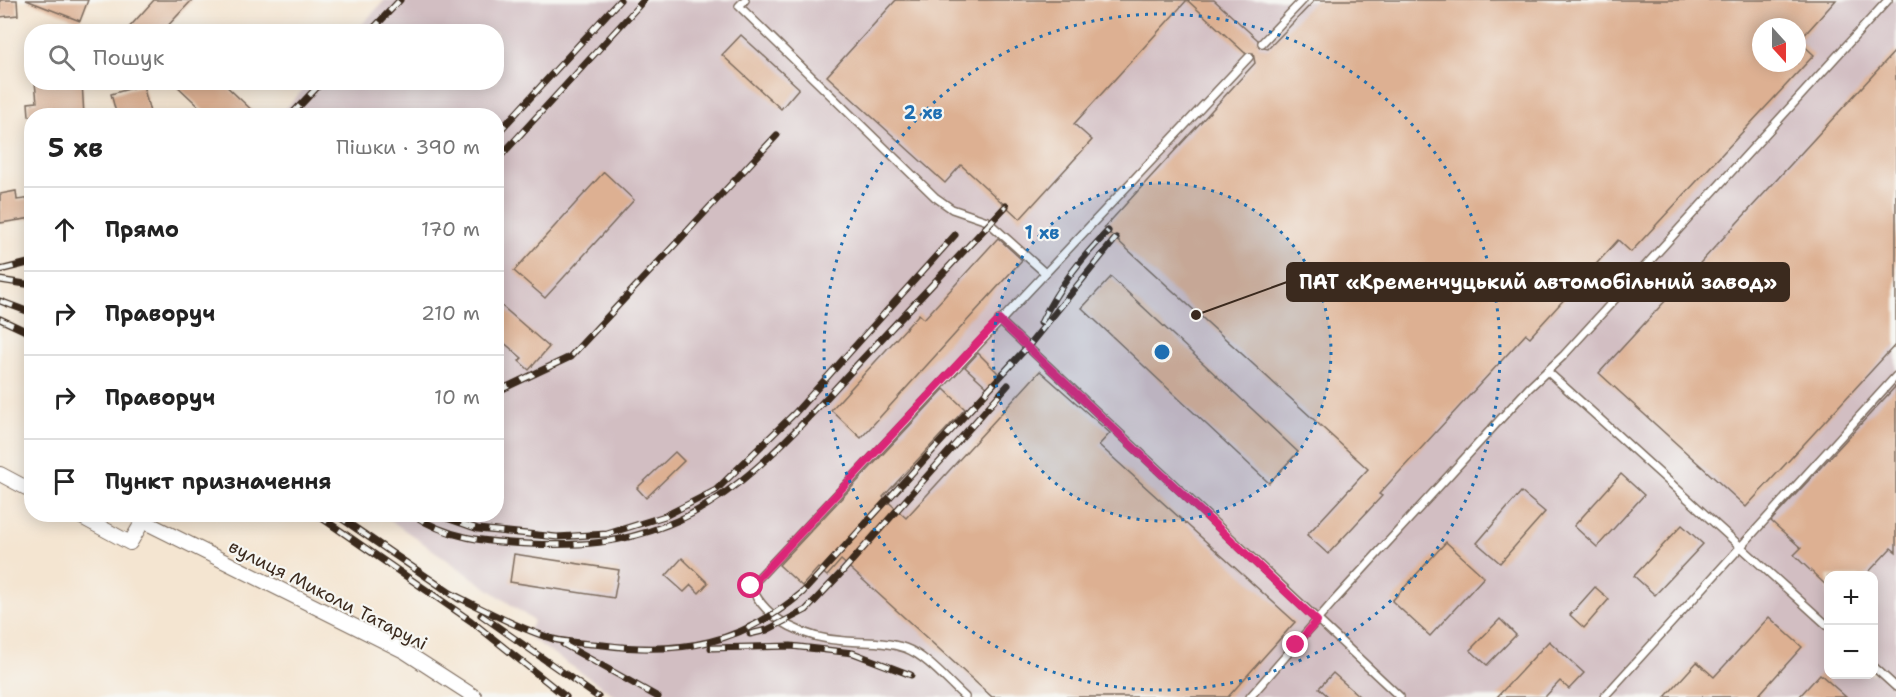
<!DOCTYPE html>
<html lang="uk">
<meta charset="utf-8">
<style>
body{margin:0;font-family:"Shantell Sans",sans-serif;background:#f6f6f6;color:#222}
.controls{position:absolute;right:18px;bottom:18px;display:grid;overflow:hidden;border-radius:12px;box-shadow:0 3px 15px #0003}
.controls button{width:54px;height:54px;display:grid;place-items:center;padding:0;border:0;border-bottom:2px solid #e0e0e0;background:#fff;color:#222;font:30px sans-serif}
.compass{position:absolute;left:1752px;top:18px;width:54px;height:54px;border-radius:50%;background:#fff;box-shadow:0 3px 15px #0003;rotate:159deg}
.stop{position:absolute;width:18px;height:18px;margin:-14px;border:4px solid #db2777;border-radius:50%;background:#fff}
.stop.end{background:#db2777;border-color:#fff;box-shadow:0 2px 6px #0008}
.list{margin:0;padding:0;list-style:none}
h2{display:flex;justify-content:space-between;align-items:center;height:78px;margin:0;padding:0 24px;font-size:26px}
h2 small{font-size:20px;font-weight:400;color:#767676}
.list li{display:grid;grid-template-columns:39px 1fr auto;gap:18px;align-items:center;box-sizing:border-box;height:84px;padding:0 24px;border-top:2px solid #e0e0e0}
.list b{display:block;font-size:22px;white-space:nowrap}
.list em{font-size:20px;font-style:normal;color:#767676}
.icon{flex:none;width:33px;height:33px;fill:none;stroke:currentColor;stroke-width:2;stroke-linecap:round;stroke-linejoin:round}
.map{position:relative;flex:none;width:1896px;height:697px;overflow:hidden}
.search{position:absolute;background:#fff;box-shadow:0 3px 15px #0003;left:24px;top:24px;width:480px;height:66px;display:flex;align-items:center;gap:15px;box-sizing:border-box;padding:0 21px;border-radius:24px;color:#767676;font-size:22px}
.panel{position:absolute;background:#fff;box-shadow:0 3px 15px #0003;left:24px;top:108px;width:480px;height:414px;border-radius:24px}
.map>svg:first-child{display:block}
.industrial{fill:#d2bec2;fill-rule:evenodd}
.building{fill:#ddb092;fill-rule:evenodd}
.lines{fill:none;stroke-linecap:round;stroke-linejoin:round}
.lane-casing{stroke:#7c6b5d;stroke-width:10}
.street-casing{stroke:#7c6b5d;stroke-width:16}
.lane{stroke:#fff;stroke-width:7}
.street{stroke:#fff;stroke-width:14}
.rail-casing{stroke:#3b2a1e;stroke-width:7}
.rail{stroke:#f6f6f2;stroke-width:4.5;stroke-dasharray:14;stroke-linecap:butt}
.route{stroke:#db2777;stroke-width:8}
.ring{fill:none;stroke:#1f6fb2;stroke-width:3;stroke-dasharray:3 6}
.labels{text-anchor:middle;stroke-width:4.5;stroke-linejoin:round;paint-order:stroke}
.street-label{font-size:18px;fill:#3b2a1e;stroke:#f6f6f2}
.centre{fill:#1f6fb2;stroke:#f6f6f2;stroke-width:3}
.ring-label{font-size:18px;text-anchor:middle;font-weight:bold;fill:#1f6fb2;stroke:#f6f6f2;stroke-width:4.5;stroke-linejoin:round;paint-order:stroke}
.leader{fill:none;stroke:#3b2a1e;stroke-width:2}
.callout-dot{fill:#3b2a1e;stroke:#f6f6f2;stroke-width:2}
.callout{fill:#3b2a1e;stroke:#3b2a1e;stroke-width:2}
.callout-label{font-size:20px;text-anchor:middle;font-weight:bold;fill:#fff}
</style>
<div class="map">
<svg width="1896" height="697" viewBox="0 0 1896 697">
<rect width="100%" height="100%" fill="#f6f6f2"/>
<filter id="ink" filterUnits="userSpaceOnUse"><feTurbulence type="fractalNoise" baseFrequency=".0167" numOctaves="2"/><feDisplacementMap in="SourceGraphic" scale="12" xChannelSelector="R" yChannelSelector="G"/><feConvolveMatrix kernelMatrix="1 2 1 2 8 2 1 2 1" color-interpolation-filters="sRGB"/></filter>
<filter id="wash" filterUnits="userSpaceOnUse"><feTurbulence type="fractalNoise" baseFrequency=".008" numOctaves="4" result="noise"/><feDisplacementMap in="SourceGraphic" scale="24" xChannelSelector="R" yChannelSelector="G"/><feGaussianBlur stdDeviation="1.35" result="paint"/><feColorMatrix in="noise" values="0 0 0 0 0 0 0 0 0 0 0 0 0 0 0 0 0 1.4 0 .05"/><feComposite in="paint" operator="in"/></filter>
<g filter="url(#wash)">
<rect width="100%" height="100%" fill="#f4e5d1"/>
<path class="industrial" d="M385 0H1896V697H617L526 635 534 621 383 515 496 514V116H279L309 83 496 82V32L356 31ZM1761 27H1797V63H1761ZM1828 576H1874V674H1828Z"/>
<g id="blocks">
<g class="building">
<path d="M0 0H17L18 15 0 17Z"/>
<path d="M26 0H88L80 21Z"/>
<path d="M154 0H192L162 32H125Z"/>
<path d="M896 0H1214L1258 40 1259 47 1268 49 1315 0H1836L1799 41 1814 55 1631 252 1618 240 1530 337 1526 334 1379 494 1382 496 1328 554 1307 535 1368 469 1104 228 1255 63 1253 53H1245L1187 0 1074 124 1092 140 1020 219 961 165 945 183 827 76ZM1761 27H1797V63H1761Z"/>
<path d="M741 35 799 88 781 109 722 55Z"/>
<path d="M1896 50V344L1746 507 1599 373Z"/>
<path d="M35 82H82L84 116H29L28 103 37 102Z"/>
<path d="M173 82H222L258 116H209Z"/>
<path d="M143 85 151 116H117L111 94Z"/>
<path d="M604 172 634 200 545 298 514 271Z"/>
<path d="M16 191 17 200 32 198V218L0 223V194Z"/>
<path d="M998 238 1022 260 861 438 831 410 919 314 924 319Z"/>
<path d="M1111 277 1298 452 1269 483 1082 308Z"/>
<path d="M496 301 549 347 529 370 519 361 522 358 496 336Z"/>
<path d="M978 353 1001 376 989 389 965 367Z"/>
<path d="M1040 371 1110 433 1099 445 1295 622 1228 697H992L841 560 827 576 818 568 802 586 779 565 944 389 965 409 883 497 906 518Z"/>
<path d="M1896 386V552L1891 548 1865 576H1828V587L1794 555 1801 548 1771 521Z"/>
<path d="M675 452 684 461 646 498 637 488Z"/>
<path d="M1621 474 1644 495 1597 547 1574 526Z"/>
<path d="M1521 492 1545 512 1500 563 1477 543Z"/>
<path d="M1682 525 1703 544 1655 595 1634 576Z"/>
<path d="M1446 542 1484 577 1430 636 1392 601Z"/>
<path d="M514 554 619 570 614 598 510 582Z"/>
<path d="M682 558 708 583 699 593 691 585 684 592 666 576Z"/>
<path d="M1595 587 1609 599 1584 628 1570 615Z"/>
<path d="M1769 617 1802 647 1757 697H1665L1697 662 1714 677Z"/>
<path d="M1500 619 1516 635 1487 665 1470 650Z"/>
<path d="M1549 641 1584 673 1569 689 1560 681 1545 697H1497Z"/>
<path d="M1333 673 1360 697H1329L1319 688Z"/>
<path d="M1820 674 1846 697H1799Z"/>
</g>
</g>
</g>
<g filter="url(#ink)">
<use href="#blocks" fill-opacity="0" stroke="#7c6b5d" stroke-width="1.5"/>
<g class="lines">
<defs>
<g id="lane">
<path d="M745 0 739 6 935 197 952 209 987 221 1044 272"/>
<path d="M1262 43 1303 0"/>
<path d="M999 320 1400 697"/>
<path d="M1547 371 1828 626"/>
<path d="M1874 667 1896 687"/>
<path d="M965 697C948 682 927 656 905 648 886 641 865 643 845 641 808 639 766 622 751 586L1249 57"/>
<path d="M1250 697 1333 602 1529 388 1563 356 1888 0"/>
<path d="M1604 697 1896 376"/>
</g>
<g id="street">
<path d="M0 474 32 491"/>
<path d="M76 514 130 543 143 521 404 651 475 697"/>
</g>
</defs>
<use href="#lane" class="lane-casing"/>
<use href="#street" class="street-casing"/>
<use href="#lane" class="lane"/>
<use href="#street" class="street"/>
<defs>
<g id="rail">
<path d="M370 32 400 0"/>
<path d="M290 116 322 82"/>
<path d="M496 135 620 0"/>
<path d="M496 161 644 0"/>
<path d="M0 270 32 262"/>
<path d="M0 280 32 285"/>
<path d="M0 301 32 313"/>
<path d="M0 319 32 334"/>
<path d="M1041 323C1058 287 1081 259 1108 231"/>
<path d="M496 392 570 357 777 135"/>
<path d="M316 514 471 621 566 697"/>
<path d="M335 514 459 599"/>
<path d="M412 514C448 539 487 542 529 544 580 546 619 544 667 525 741 497 804 422 857 365 907 312 956 259 1006 206"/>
<path d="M435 514 478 529 557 537 607 534 665 516 716 490 795 413 955 235"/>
<path d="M452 594C485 610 518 628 553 639 568 643 587 643 603 645 681 655 742 644 803 592L1030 344 1116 238"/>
<path d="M481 615 598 697"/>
<path d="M750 634 767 630 806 610 842 572 1008 385"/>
<path d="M563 644 658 697"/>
<path d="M711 648 791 646 853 653 911 675"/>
</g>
</defs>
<use href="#rail" class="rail-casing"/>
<use href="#rail" class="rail"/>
</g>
</g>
<g class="lines" filter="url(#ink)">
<path class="route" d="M751 586 999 320 1317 621 1296 645"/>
</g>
<circle cx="1162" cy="352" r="169" fill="#1f6fb2" fill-opacity=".12"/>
<g class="ring">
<circle cx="1162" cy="352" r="169"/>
<circle cx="1162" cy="352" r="338"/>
</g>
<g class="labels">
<g class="street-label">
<text transform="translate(328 595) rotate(27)" y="6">вулиця Миколи Татарулі</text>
</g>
</g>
<circle cx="1162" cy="352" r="9" class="centre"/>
<g class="ring-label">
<text x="923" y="119">2 хв</text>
<text x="1042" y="239">1 хв</text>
</g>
<path class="leader" d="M1196 315L1287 282"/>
<circle class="callout-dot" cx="1196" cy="315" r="6"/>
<rect class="callout" x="1287" y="263" width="502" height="38" rx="6"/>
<g class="callout-label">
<text x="1538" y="289">ПАТ «Кременчуцький автомобiльний завод»</text>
</g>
</svg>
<div class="controls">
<button>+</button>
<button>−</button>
</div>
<svg class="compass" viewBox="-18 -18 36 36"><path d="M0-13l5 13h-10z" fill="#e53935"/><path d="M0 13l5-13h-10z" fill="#767676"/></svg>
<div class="stop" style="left:751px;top:586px"></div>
<div class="stop end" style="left:1296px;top:645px"></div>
<div class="search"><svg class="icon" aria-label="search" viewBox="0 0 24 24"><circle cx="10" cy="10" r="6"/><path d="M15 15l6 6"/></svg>Пошук</div>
<section class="panel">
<h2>5 хв<small>Пішки · 390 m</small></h2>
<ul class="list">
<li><svg class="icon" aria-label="ahead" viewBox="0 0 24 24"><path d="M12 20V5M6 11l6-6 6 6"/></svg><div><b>Прямо</b></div><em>170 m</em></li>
<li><svg class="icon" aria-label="right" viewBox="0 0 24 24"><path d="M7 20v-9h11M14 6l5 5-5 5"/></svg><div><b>Праворуч</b></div><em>210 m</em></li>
<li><svg class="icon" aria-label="right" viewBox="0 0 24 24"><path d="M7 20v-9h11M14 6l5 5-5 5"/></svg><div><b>Праворуч</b></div><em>10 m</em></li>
<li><svg class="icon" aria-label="arrive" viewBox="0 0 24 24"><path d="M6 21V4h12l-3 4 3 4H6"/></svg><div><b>Пункт призначення</b></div></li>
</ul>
</section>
</div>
